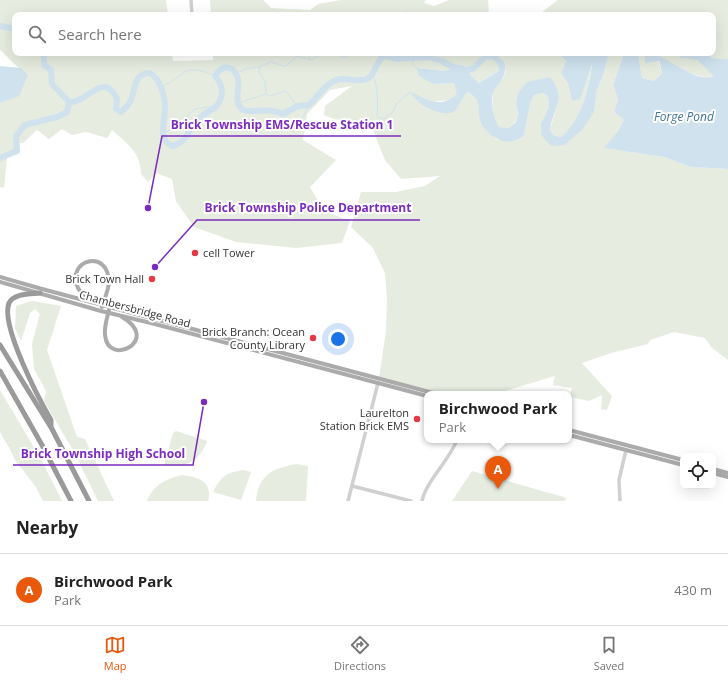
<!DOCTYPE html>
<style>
body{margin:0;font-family:"Open Sans",sans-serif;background:#f6f6f6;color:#222}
.controls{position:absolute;right:12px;bottom:12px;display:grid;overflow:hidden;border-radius:8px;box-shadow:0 4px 16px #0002}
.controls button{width:36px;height:36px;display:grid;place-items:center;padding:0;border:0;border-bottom:1px solid #e0e0e0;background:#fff;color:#222;font:20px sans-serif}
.you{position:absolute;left:338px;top:339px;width:14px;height:14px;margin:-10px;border:3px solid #fff;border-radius:50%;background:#1a73e8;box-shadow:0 0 0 6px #1a73e833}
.badge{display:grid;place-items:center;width:26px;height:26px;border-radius:50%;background:#ea580c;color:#fff;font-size:13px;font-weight:700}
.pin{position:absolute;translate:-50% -33px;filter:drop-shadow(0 1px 2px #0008)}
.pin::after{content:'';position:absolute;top:21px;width:14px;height:12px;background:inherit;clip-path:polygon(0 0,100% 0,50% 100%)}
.popup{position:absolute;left:424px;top:391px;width:148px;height:52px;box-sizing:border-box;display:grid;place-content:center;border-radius:8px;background:#fff;filter:drop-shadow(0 1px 3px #0005);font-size:13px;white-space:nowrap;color:#767676}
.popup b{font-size:15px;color:#222}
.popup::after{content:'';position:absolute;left:50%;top:100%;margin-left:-8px;border:8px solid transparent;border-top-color:#fff}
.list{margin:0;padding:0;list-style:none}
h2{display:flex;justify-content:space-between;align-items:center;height:52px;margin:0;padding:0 16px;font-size:17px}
h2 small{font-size:13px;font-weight:400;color:#767676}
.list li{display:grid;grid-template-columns:26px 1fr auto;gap:12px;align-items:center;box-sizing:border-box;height:72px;padding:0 16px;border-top:1px solid #e0e0e0}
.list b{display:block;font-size:15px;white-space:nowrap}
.list p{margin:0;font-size:13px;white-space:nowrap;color:#767676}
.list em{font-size:13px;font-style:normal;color:#767676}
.icon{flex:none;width:22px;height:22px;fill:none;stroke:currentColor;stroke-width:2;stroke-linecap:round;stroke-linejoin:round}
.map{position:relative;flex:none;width:728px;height:501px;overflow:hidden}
.search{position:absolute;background:#fff;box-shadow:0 4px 16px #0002;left:12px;right:12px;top:12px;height:44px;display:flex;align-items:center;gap:10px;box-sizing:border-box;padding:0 14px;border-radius:8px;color:#767676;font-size:15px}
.sheet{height:124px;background:#fff}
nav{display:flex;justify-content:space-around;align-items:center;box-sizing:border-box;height:56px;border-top:1px solid #e0e0e0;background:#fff;font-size:11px;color:#767676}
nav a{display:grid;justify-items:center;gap:2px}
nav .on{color:#ea580c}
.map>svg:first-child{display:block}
.green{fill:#e6ecdf}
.water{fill:#cfe2ee}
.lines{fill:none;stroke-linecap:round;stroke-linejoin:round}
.stream{stroke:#cfe2ee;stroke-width:1}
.river{stroke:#cfe2ee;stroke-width:6}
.minor{stroke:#d0d0d0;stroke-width:3.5}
.major{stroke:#ababab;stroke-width:4}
.highway{stroke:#9a9a9a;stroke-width:5}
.poi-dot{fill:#e63946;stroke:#fff;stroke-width:1.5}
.labels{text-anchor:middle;stroke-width:4;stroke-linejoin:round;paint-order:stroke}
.poi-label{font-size:11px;fill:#333;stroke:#fff;text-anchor:end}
.street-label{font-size:11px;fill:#333;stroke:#fff}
.water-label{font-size:12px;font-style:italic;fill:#3f7597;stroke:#fff}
.leader{fill:none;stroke:#7b2cbf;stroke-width:1.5}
.callout-dot{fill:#7b2cbf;stroke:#fff;stroke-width:1.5}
.callout-label{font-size:12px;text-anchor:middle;font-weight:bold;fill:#7b2cbf;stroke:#fff;stroke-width:4;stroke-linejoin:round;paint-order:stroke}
</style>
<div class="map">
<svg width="728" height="501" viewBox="0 0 728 501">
<rect width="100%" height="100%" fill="#fff"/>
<g class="green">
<path d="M0 0H166L168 15H15V53H172L173 61 213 60V53H557L566 61 561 73 568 84 572 101 592 61C588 90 584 116 561 137L553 135 550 129 558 103 550 77 516 104C519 115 518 121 509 128L499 127 494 119 492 110 493 91 503 78 506 71 499 64V71L479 83 471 76 468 67 451 63 450 69 446 71 417 68 433 84 454 83 458 94 450 100 420 103 456 110 462 98 468 92 474 96 479 103V113L496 139C509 142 513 143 524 136L530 104 534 95 543 93 548 96 549 107 541 123 553 146 594 112 597 90 604 73 609 53H624L613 85 618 99 614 112 624 120 618 131 605 148 664 157 691 167 728 169V360L712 348 705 338 674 332 650 340 648 344 611 353 582 363 612 396 607 410 601 409 602 395 589 401 570 397 572 388 553 385 555 376 495 394H436L379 378 386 331 387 298 385 273 373 248 351 227 361 192H396L425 186 440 176 401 179 385 160 371 125 334 119 324 115 325 106 352 86 330 90 307 114 303 140 336 160 310 187 324 211 350 221 342 243 296 248 236 242 194 227 176 201 172 179 156 173 148 182 141 174C141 152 126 143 112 130L107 138 86 132 72 135 62 129 49 139 37 130 23 143H20L19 146 7 158 4 188 0 187V103L19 95 27 76 0 50Z"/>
<path d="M210 0H263L271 8 310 10 318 4 341 0H426L424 3 434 6 449 0H488L489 15H211Z"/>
<path d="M558 0H728V59L711 58 708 53H713V15H538Z"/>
<path d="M638 53H653L645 54 658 61 662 73 654 81 642 78Z"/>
<path d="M653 53H680V58L697 59 715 76C695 81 670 62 653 53Z"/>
<path d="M32 301 61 306 47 350 77 437 85 439 114 501H98L73 450 44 401 46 391 34 369 32 344 40 314 35 309 30 313 21 341 15 328 16 306Z"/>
<path d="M0 390 42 461 62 501H43L36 487 15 460 10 449 0 432Z"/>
<path d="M176 431 207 441C199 462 186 468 164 465L173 433Z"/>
<path d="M297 464 308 466 306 501H256C258 475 273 468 297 464Z"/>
<path d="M243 470 251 472 241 500 213 492C221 476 226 473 243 470Z"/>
<path d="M472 471 560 496 566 498 565 501H452Z"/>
<path d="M182 475C198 477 213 481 208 501H147C153 485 166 479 182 475Z"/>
</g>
<g class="water">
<path d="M557 53H609L604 73 597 90 594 112 582 130 564 145 552 146 547 142 541 134V123L549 107 548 96 543 93 534 95 530 104 524 136C510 145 500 143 488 132 486 130 483 127 482 125 475 110 485 102 468 92 462 97 459 106 456 110 447 118 429 109 421 104 417 101 413 96 410 92 429 100 440 109 457 94L454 83 433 84 419 76 417 68 446 71 450 69 451 63 468 67 471 76 479 83 499 71 498 59 504 61C506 72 505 76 498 85 496 88 493 90 493 93 490 104 493 117 499 127L509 128 516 122 518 113 516 104 518 93 527 82 550 77C567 99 554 106 550 129L553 135 561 137C582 118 588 92 592 64L580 99 572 101 568 84 561 73 566 61Z"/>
<path d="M624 53H638L642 78 654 81 662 73 659 61 645 63V54C648 54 652 53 654 54 671 59 695 83 714 76L697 60 680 58V53H708L711 58 728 59V169L691 167 664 157 604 148 618 131 624 120 614 112 618 99 613 85Z"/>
<path d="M0 66 21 68 28 75 19 96 0 103Z"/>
</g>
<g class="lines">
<g class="stream">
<path d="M407 15V11"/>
<path d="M307 53 311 60 324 53"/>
<path d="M336 53 344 58 353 53"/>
<path d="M374 53 381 58"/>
<path d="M406 53 407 59"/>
<path d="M412 58 413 65 418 69"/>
<path d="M260 67 259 72 265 81 266 93"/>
<path d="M236 74 245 69 260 67 263 65 271 62 284 66H286L297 56 311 60"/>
<path d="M373 74C378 88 378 102 377 117L384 119 393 112 396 104 410 92"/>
<path d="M161 87C187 76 182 61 215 76"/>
<path d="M238 103 266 94 270 96 284 91C290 93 291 101 298 106"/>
<path d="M283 114 277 123 279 127 282 129 290 126 303 117 309 105"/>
<path d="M163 132 173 130 195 109 216 106"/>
</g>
<g class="river">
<path d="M0 26 15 29"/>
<path d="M40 53 44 56V65L51 70 52 84 69 102"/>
<path d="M69 102C84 104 100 77 112 91 114 93 116 97 117 99 117 103 116 106 116 109L121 112C124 109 128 106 130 102 136 92 132 73 150 73 161 80 165 96 165 109 165 120 157 142 173 146 187 142 189 129 198 120 202 115 208 112 213 109 225 100 224 85 215 76 219 70 224 65 232 69 247 83 229 98 243 110 258 114 265 106 283 114L298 106 309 105C318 97 328 79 342 79 350 79 359 82 367 79 377 74 375 60 385 56L397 59 429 57 442 61 462 72 474 68 486 56 495 57 502 65"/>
<path d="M0 158 17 151 16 136 25 125 57 117 67 112 69 102"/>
</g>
<g class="minor">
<path d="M191 0 192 15"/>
<path d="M196 53V54"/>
<path d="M352 486 411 501"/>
<path d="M348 501 378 383"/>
<path d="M422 501C426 481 449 461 457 440"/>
<path d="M620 501 619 480 626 450"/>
</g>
<g class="major">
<path d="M0 277 42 289 437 394"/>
<path d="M0 282 101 311 151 323 427 396"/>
<path d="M90 301C86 297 81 293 78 288 65 260 109 247 109 283 108 291 104 300 102 307"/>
<path d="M109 310C107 318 104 327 105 335 108 368 162 340 122 317"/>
<path d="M569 430 683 460"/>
<path d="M569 435 683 465"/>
<path d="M713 469 728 473"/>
<path d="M713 473 728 477"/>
</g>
<g class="highway">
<path d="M40 293C31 294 14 293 9 303 0 325 39 399 51 420V426"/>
<path d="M0 345 52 429 89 501"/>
<path d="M0 371 42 445 71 501"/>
</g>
</g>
<g class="poi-dot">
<circle cx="195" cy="253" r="4"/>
<circle cx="152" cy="279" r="4"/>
<circle cx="313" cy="338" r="4"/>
<circle cx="417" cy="419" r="4"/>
</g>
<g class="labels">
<g class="poi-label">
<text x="203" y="257" text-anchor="start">cell Tower</text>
<text x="144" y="283">Brick Town Hall</text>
<text x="305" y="336">Brick Branch: Ocean<tspan x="305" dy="13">County Library</tspan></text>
<text x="409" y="417">Laurelton<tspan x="409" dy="13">Station Brick EMS</tspan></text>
</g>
<g class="street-label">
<text transform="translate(135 309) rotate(15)" y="4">Chambersbridge Road</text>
</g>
<g class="water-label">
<text x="684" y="121">Forge Pond</text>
</g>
</g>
<path class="leader" d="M148 208L162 136H401M155 267L197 220H420M204 402L193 465H13"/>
<g class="callout-dot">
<circle cx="148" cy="208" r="4"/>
<circle cx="155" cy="267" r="4"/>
<circle cx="204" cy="402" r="4"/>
</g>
<g class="callout-label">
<text x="282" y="129">Brick Township EMS/Rescue Station 1</text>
<text x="308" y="212">Brick Township Police Department</text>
<text x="103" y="458">Brick Township High School</text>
</g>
</svg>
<div class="controls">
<button><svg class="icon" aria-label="locate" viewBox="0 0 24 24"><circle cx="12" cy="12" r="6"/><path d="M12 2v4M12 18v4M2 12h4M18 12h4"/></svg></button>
</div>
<div class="you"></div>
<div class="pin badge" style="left:498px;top:489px">A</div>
<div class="popup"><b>Birchwood Park</b>Park</div>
<div class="search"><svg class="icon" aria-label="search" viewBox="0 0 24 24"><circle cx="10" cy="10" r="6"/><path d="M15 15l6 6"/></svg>Search here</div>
</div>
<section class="sheet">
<h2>Nearby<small></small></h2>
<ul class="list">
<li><span class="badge">A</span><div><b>Birchwood Park</b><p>Park</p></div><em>430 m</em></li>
</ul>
</section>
<nav>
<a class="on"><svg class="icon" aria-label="map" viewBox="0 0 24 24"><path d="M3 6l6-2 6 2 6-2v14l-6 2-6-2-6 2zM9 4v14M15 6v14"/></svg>Map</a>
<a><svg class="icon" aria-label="directions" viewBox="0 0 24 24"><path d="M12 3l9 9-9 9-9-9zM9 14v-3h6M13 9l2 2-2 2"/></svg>Directions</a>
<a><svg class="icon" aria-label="saved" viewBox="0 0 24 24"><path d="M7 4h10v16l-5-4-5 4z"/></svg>Saved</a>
</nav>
